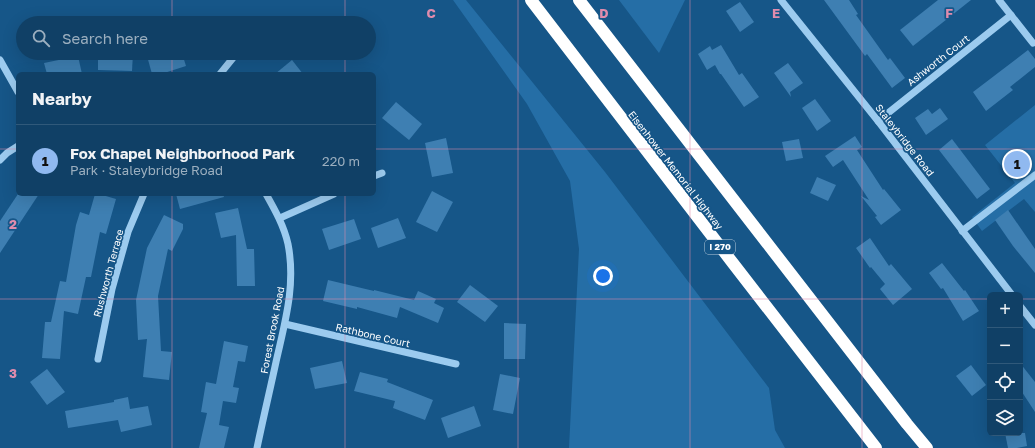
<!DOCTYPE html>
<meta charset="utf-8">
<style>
body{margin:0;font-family:"Golos Text",sans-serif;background:#19476c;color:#f1f3f6}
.controls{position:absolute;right:12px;bottom:12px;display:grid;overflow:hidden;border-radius:6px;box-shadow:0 4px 16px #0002}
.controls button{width:36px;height:36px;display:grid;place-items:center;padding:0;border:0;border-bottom:1px solid #30597a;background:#104066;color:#f1f3f6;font:20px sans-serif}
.you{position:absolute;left:603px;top:276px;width:14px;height:14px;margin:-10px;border:3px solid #fff;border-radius:50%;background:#1a73e8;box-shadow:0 0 0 6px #1a73e833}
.badge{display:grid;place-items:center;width:26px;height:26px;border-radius:50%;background:#90b9f0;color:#111;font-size:13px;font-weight:700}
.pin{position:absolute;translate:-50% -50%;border:2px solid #fff;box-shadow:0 1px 4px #0006}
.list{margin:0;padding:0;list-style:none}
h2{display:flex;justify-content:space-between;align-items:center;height:52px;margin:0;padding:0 16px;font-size:17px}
h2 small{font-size:13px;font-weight:400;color:#9cafbf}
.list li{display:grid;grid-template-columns:26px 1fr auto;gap:12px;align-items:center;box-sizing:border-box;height:72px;padding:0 16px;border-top:1px solid #30597a}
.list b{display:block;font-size:15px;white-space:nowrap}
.list p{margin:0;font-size:13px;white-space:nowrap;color:#9cafbf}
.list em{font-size:13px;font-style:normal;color:#9cafbf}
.icon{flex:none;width:22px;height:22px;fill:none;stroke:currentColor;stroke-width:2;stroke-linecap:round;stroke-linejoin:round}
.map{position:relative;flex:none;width:1035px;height:448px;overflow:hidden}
.search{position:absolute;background:#104066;box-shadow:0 4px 16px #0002;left:16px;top:16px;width:360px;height:44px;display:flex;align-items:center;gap:10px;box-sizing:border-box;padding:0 14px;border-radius:22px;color:#9cafbf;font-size:15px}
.panel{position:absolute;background:#104066;box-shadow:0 4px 16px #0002;left:16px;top:72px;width:360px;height:124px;border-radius:6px}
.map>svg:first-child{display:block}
.green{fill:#256ea6}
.building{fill:#3e7fb2}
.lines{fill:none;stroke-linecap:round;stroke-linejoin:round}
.minor{stroke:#9ccbef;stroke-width:7}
.highway{stroke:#fff;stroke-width:12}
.grid{fill:none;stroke:#e08cad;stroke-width:1;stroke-opacity:0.55}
.labels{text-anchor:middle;stroke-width:3.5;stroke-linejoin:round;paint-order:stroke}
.shield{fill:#165688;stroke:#b9ccdb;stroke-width:1}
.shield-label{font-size:9px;font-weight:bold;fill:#fff}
.street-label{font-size:10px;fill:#fff;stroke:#165688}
.grid-label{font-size:13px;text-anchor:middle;font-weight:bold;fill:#e08cad;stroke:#165688;stroke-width:3.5;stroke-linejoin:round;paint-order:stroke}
</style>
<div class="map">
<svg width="1035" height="448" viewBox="0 0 1035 448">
<rect width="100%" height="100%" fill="#165688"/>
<g class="green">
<path d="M453 0H466L605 172 769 388 775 430 785 448H569L579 249 570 181 527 104Z"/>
<path d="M619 0H685L659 53Z"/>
<path d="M1035 105V212L1024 199 982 231 972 217 1015 183 985 145Z"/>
</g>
<g class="building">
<path d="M824 0H849L858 14 856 15 888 60 890 58 905 78 892 88 867 54 865 56Z"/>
<path d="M938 0H971L913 46 900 30Z"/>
<path d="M740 2 754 22 740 32 726 11Z"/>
<path d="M721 45 739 75 742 73 759 97 744 107 721 74H720L715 65 707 70 698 54 710 46 712 50Z"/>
<path d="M1028 50 1035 59V67L1010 87 1013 90 986 111 973 92Z"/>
<path d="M98 53H133L132 71 98 70Z"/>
<path d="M158 53H182L186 66 161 74H152L147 56Z"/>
<path d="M78 56 82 74H47L44 63Z"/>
<path d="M292 60 303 74H275Z"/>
<path d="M788 63 803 83 790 92 791 97 774 73Z"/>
<path d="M815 99 831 121 817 131 802 108Z"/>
<path d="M396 102 422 124 409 140 382 118Z"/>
<path d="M940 108 948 119 926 135 915 118 928 109 932 114Z"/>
<path d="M855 136 862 147 857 150 883 190 884 189 901 210 881 225 875 217 877 216 861 196 869 200 843 160 833 167 825 156Z"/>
<path d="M446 138 453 173 432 177 425 143Z"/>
<path d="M799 139 803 158 786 161 782 142Z"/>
<path d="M952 139 990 189 977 199 939 150Z"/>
<path d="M817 177 836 185 828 201 810 193Z"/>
<path d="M432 191 453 202 437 232 416 222Z"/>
<path d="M18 194H39L0 253V221Z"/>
<path d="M95 194H99L116 199 106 234 100 232 91 277H86L78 314 64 311 60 359 42 358 45 322H51L60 281 66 282 76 225 80 212 89 215Z"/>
<path d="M176 194H223L224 197 180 209Z"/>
<path d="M238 208 247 249H254L255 286H237L236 235 221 238 215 213Z"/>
<path d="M1008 210 1035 249V273L1013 246 995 220Z"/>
<path d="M164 215 183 224V229L172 251 168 249 158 296 161 351 172 352 169 380 143 377 147 339 138 340 136 300 147 248Z"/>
<path d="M398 218 406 238 378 248 371 228Z"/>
<path d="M354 219 361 239 329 250 322 229Z"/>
<path d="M870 238 889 266 891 264 912 289 893 305 880 289 885 284 871 267 870 268 856 248Z"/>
<path d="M942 263 964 291 965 290 979 311 963 321 943 288 941 289 929 273Z"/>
<path d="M328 280 374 291V290L414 300 418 291 436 299 434 303 444 308 438 323 400 307 397 318 357 307V309L323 301Z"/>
<path d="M470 285 498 306 485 322 457 302Z"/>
<path d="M504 323 526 324 525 359H504Z"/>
<path d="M224 341 248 346 245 362 238 361 233 387 239 388 236 403 223 401 219 425 229 427 224 448H199L207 413 201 412 206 382 216 384Z"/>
<path d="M342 361 347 383 315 389 310 368Z"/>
<path d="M1020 363 1035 382V412L1020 389Z"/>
<path d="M971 365 986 385 972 396 956 376Z"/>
<path d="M47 369 65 392 47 405 30 382Z"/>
<path d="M360 372 388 379 387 382 433 400 425 420 393 408 395 401 354 391Z"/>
<path d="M500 374 520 378 513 414 493 410Z"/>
<path d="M128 397 130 409 148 406 152 425 121 432 118 420 68 428 65 411 114 402V400Z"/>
<path d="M474 406 481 426 448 438 441 418Z"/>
<path d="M1005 433H1025L1027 446 1017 448H1008Z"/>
</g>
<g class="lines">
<g class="minor">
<path d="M781 0 878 121 1012 295"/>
<path d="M999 0 1033 43"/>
<path d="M0 60 18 92"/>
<path d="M220 74 237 53"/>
<path d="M878 121 1011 15"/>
<path d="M0 160 7 153 18 146"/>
<path d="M374 176 382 173"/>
<path d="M280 218 334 194"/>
<path d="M962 231 1035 175"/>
<path d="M1020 306 1035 325"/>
<path d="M285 324 456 364"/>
<path d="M98 359 112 289 128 232 144 194"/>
<path d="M257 448C263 419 270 390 276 362 285 322 296 285 288 244 284 226 275 210 266 194"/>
</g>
<g class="highway">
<path d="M531 0 732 262 876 448"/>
<path d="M579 0 907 424 927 448"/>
</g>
</g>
<path class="grid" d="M172 0V23M345 0V23M518 0V448M690 0V448M862 0V448M172 53V74M345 53V74M0 149H18M374 149H1035M172 194V448M345 194V448M0 299H990M1020 299H1035"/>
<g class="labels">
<rect class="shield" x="705" y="240" width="30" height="14" rx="3"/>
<g class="shield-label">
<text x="720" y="250">I 270</text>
</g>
<g class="street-label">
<text transform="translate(938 60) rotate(-38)" y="4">Ashworth Court</text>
<text transform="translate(905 140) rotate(52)" y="4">Staleybridge Road</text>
<text transform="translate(676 170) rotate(52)" y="4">Eisenhower Memorial Highway</text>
<text transform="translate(108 273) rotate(-75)" y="4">Rushworth Terrace</text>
<text transform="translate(272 330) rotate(-79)" y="4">Forest Brook Road</text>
<text transform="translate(373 335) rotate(13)" y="4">Rathbone Court</text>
</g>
</g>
<g class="grid-label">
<text x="431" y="18">C</text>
<text x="604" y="18">D</text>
<text x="776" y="18">E</text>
<text x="949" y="18">F</text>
<text x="13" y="229">2</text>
<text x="13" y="378">3</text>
</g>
</svg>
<div class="controls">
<button>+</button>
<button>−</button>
<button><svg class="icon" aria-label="locate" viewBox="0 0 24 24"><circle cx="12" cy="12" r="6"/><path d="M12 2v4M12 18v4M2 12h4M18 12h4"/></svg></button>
<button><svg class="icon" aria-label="layers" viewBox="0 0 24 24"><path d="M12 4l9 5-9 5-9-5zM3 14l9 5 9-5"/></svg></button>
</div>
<div class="you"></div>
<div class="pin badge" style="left:1017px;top:164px">1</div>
<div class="search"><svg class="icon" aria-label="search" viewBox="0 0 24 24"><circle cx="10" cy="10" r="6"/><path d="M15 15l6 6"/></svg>Search here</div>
<section class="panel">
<h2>Nearby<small></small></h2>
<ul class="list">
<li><span class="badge">1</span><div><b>Fox Chapel Neighborhood Park</b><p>Park · Staleybridge Road</p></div><em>220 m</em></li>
</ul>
</section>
</div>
